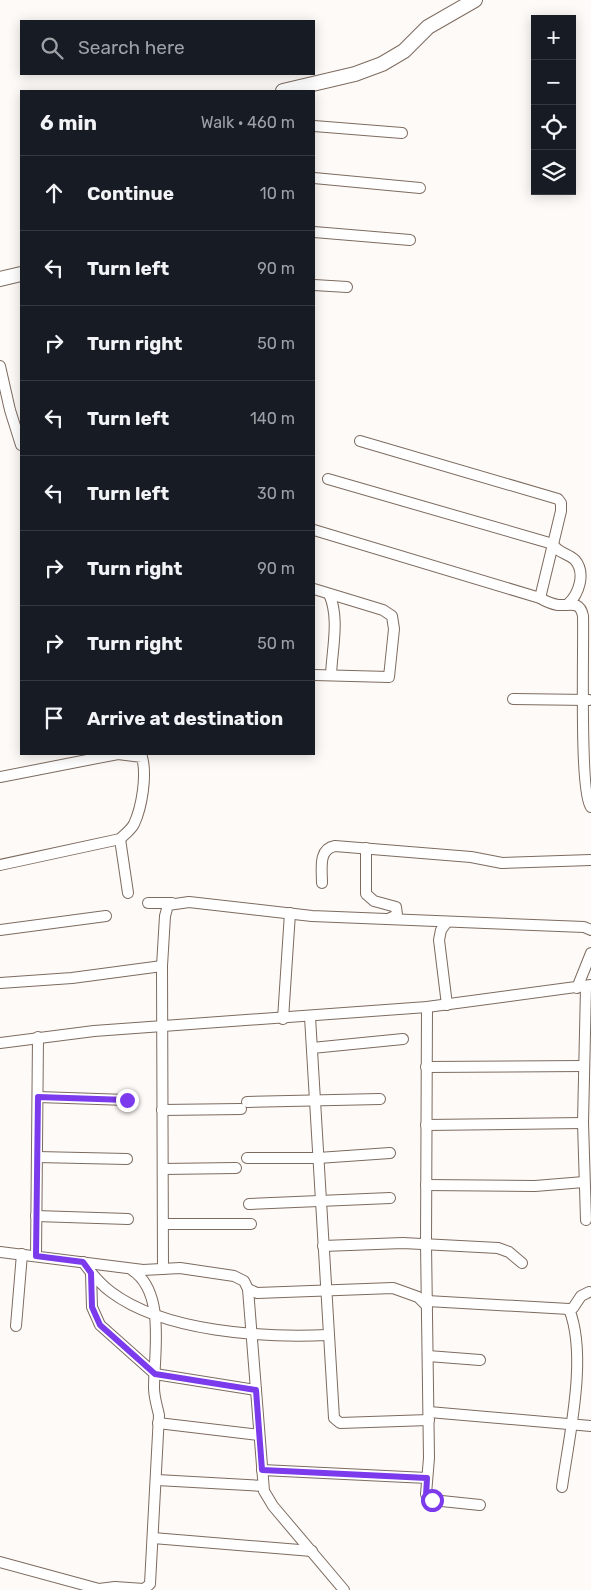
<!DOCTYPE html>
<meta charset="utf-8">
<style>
body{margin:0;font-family:Rubik,sans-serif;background:#242831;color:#f1f3f6}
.controls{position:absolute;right:15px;top:15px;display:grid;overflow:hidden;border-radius:0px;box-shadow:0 2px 12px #0003}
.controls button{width:45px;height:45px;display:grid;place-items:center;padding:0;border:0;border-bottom:1px solid #363941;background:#171b24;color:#f1f3f6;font:25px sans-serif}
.stop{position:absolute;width:15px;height:15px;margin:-11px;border:4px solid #7c3aed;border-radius:50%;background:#fff}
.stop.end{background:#7c3aed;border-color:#fff;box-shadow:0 1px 5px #0008}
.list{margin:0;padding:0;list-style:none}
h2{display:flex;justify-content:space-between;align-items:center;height:65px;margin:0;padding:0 20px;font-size:21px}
h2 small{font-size:16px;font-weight:400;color:#9ea1a6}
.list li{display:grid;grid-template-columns:32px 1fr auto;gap:15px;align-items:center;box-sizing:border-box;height:75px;padding:0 20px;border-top:1px solid #363941}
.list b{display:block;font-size:19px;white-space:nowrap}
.list em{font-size:16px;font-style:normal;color:#9ea1a6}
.icon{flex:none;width:28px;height:28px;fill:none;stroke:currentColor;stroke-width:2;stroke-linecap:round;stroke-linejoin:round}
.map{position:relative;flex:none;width:591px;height:1590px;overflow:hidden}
.search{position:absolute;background:#171b24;box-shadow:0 2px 12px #0003;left:20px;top:20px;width:295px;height:55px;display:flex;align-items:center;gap:12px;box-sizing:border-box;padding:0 18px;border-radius:0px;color:#9ea1a6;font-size:19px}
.panel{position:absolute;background:#171b24;box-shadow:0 2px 12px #0003;left:20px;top:90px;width:295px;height:665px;border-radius:0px}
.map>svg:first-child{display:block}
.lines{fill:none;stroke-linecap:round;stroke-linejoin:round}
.minor-casing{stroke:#7d6b5f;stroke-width:12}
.tertiary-casing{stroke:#7d6b5f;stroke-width:16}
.minor{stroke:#fff;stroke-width:10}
.tertiary{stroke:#fff;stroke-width:14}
.route{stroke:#7c3aed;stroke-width:6}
</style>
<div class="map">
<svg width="591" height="1590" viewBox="0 0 591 1590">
<rect width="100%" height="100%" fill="#fefaf7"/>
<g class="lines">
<defs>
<g id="minor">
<path d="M314 126 402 133"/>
<path d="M314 178 420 188"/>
<path d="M314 232 410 240"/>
<path d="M314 285 347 287"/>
<path d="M0 366 10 410 21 445"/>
<path d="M360 441 558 499 561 503V511L540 598"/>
<path d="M328 479 553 544C557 553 568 553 575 560 586 573 579 594 568 604"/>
<path d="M314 530 540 598C545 601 552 604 558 605 570 606 580 600 583 616 584 643 579 796 591 807"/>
<path d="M314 589 383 610 392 616 394 629 389 677 314 675"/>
<path d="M329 594C340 618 332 649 331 675"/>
<path d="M513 699 589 700"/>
<path d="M0 777 118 754 142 757C147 775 142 807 134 824 131 830 124 835 120 839L0 865"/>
<path d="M120 839 128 893"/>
<path d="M366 848V894L374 901 396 907 397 915 388 919"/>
<path d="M322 883C322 869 318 849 335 846L471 857 502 863 591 860"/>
<path d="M148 903H172"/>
<path d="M447 922 441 930 439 940 447 1005"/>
<path d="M0 930 106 916"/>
<path d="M0 983 72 978 162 966"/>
<path d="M577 988 591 953"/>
<path d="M427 1007 426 1244 429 1458 426 1494 428 1498 432 1500 480 1505"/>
<path d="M310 1017 334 1418 340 1423 429 1420"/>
<path d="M283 1019 290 913"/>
<path d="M0 1043 94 1031 427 1007 591 985"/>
<path d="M312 1048 403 1039"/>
<path d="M426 1067 584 1066"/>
<path d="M38 1097 127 1100"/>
<path d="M247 1102 380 1099"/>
<path d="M162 1110 241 1109"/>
<path d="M426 1125 583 1123"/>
<path d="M37 1157 127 1159"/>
<path d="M247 1158H318L390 1153"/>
<path d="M163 1169 236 1168"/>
<path d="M426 1185 535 1186 584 1182"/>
<path d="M249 1204 390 1198"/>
<path d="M36 1216 128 1219"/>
<path d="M586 1220 583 1123 586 987"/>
<path d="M163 1224H251"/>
<path d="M323 1246 403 1243 498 1248 509 1252 522 1263"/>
<path d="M0 1252 143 1270 180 1268 234 1276 244 1281 248 1289 264 1491 273 1506 344 1590"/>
<path d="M36 1256 38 1037"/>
<path d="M83 1262C91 1273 100 1284 111 1292 164 1332 264 1338 328 1335"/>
<path d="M163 1269 162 966 165 916 168 905 189 902 312 916 584 927 591 930"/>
<path d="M91 1273 92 1307 100 1325 155 1374 256 1390"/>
<path d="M248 1289 257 1293 393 1288 418 1297 427 1306"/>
<path d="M427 1301 569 1309 573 1308 581 1296 589 1292"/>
<path d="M16 1326 22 1254"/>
<path d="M428 1356 480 1360"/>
<path d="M429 1412 591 1426"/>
<path d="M158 1423 259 1435"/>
<path d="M262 1470 427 1478"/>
<path d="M157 1480 263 1486"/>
<path d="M562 1487C569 1436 588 1356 569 1309"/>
<path d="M153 1538 312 1551"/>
<path d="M0 1562 99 1589 115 1587 144 1589 150 1584 159 1415C157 1406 154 1397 154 1388 154 1353 166 1292 132 1270"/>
</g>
<g id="tertiary">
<path d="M283 91 355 74 382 64 404 51 428 27 475 0"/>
<path d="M0 279 21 274"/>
</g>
</defs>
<use href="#minor" class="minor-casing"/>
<use href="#tertiary" class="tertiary-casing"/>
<use href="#minor" class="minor"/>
<use href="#tertiary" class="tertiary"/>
</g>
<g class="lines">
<path class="route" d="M127 1100 38 1097 36 1256 83 1262 91 1273 92 1307 100 1325 155 1374 256 1390 262 1470 427 1478 426 1496 432 1500"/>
</g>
</svg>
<div class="controls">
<button>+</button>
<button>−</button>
<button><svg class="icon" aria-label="locate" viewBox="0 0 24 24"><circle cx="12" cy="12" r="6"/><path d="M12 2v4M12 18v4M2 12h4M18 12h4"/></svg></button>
<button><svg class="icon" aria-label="layers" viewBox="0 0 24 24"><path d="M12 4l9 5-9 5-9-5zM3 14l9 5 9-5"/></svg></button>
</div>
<div class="stop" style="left:432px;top:1500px"></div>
<div class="stop end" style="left:127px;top:1100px"></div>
<div class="search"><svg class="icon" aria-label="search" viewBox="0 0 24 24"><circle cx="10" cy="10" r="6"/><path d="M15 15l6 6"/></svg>Search here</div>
<section class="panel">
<h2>6 min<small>Walk · 460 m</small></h2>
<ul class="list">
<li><svg class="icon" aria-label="ahead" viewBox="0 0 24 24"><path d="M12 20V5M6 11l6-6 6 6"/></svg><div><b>Continue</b></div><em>10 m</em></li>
<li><svg class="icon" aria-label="left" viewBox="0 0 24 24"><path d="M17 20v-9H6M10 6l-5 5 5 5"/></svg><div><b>Turn left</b></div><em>90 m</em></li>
<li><svg class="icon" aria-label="right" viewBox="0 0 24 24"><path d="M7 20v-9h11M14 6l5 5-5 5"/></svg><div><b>Turn right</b></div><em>50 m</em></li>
<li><svg class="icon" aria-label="left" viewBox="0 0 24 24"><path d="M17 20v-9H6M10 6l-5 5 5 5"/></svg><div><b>Turn left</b></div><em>140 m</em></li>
<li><svg class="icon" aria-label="left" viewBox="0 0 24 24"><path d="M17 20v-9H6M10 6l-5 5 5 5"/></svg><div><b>Turn left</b></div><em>30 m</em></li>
<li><svg class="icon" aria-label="right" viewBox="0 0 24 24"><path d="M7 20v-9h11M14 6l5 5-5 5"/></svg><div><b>Turn right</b></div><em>90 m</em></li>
<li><svg class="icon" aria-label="right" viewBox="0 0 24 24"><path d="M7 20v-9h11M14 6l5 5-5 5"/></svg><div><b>Turn right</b></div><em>50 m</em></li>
<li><svg class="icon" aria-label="arrive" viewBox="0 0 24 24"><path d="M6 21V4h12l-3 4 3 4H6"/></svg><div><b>Arrive at destination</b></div></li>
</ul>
</section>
</div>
